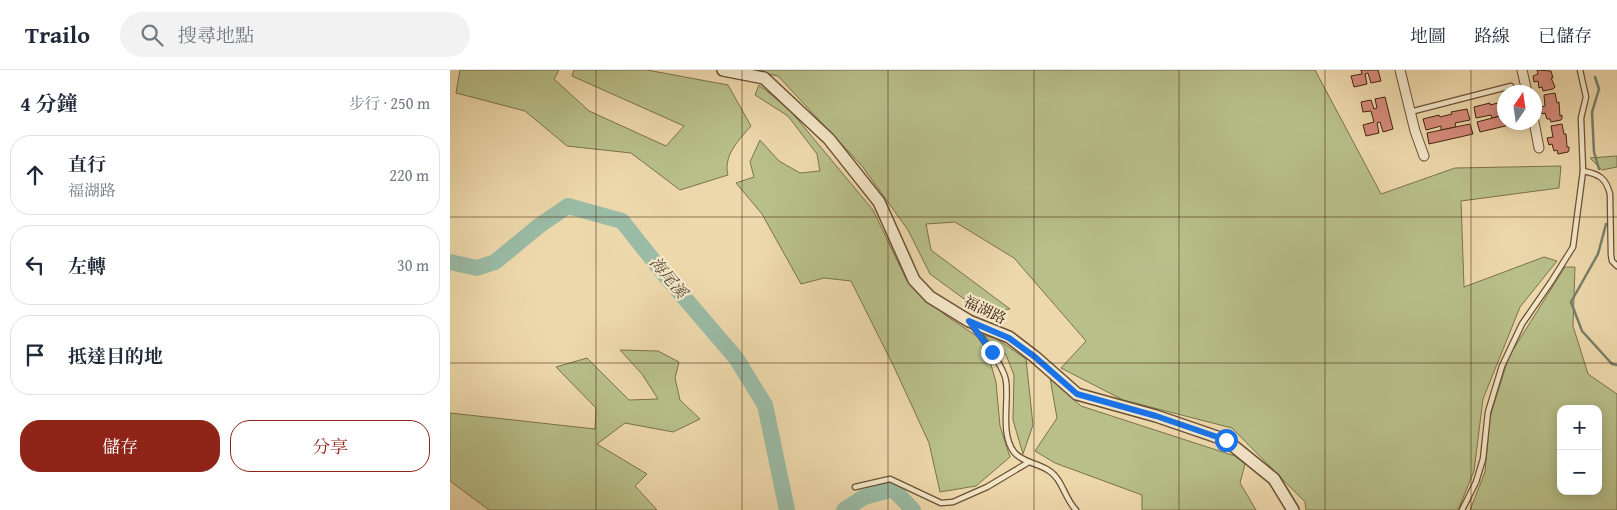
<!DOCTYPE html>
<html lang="zh-TW">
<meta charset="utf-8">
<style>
body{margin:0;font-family:"Gentium Book Plus","Noto Serif TC",serif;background:#f2f2f3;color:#1f2937}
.controls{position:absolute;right:15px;bottom:15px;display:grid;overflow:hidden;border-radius:10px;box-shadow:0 2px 12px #0003}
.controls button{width:45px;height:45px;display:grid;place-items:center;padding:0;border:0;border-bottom:1px solid #e0e1e3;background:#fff;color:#1f2937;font:25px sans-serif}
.compass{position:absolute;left:1047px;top:15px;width:45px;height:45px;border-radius:50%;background:#fff;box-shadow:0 2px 12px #0003;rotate:13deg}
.stop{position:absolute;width:15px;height:15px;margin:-11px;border:4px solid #1a73e8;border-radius:50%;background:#fff}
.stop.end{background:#1a73e8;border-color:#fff;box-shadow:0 1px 5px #0008}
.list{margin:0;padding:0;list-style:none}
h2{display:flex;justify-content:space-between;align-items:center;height:65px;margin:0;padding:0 20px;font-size:21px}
h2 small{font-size:16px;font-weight:400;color:#747a83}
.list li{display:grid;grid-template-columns:32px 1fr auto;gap:15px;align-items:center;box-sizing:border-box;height:80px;margin:0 10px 10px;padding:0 10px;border:1px solid #e0e1e3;border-radius:20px}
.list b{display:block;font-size:19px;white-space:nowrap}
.list p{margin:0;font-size:16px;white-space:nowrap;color:#747a83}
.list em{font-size:16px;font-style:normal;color:#747a83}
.actions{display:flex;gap:10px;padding:15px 20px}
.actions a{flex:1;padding:11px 0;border:1px solid #8f2418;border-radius:20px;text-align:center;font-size:18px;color:#8f2418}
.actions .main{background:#8f2418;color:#fff}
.icon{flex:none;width:28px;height:28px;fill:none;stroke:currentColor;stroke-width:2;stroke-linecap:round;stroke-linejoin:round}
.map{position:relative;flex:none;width:1167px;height:440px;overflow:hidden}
header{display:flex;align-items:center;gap:30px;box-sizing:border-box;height:70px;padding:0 25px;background:#fff;border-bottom:1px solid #e0e1e3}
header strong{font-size:24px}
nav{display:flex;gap:28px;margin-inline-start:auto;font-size:18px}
.search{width:350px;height:45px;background:#f2f2f3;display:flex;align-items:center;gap:12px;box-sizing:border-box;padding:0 18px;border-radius:28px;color:#747a83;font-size:19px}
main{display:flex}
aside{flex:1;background:#fff}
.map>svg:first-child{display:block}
.green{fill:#b8bf89;stroke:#7c724c;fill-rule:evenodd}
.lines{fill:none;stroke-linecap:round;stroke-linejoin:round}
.stream{stroke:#767f69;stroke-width:2.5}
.river{stroke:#9abba5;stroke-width:16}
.building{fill:#d68b7c;stroke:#41240f}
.service-casing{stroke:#6c5136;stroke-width:7}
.minor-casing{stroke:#6c5136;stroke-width:11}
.tertiary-casing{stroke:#6c5136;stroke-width:14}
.service{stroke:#f3e6c8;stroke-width:4.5}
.minor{stroke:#f3e6c8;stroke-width:9}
.tertiary{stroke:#f3e6c8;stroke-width:11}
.route{stroke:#1a73e8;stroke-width:6}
.grid{fill:none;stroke:#41240f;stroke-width:1;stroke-opacity:0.55}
.labels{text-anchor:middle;stroke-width:4.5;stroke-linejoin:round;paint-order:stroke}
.street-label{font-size:15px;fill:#41240f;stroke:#f3e6c8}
.water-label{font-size:16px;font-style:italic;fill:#574a34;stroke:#f3e6c8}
</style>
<header>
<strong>Trailo</strong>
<div class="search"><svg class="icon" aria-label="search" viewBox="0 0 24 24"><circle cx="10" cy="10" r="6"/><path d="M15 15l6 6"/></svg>搜尋地點</div>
<nav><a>地圖</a><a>路線</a><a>已儲存</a></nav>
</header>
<main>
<aside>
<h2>4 分鐘<small>步行 · 250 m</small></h2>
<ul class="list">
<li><svg class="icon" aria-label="ahead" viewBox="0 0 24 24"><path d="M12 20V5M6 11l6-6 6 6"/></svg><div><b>直行</b><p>福湖路</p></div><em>220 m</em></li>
<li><svg class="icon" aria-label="left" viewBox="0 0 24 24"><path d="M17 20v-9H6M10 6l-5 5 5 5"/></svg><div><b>左轉</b></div><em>30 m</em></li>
<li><svg class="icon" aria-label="arrive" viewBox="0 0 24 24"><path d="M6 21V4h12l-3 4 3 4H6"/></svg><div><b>抵達目的地</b></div></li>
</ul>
<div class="actions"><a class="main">儲存</a><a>分享</a></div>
</aside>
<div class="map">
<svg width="1167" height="440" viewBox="0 0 1167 440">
<rect width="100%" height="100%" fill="#edd8ab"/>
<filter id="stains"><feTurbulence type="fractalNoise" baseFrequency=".004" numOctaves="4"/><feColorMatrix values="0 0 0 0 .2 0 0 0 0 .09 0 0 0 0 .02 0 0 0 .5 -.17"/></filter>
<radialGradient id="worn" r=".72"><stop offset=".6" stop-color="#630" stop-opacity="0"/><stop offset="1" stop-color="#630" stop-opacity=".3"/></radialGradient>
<g class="green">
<path d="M10 0H109L104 9 139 41 216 76 234 56 122 6 124 0H197L278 15 301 56C289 70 273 85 278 105L230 120 181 83 117 76 75 41 6 23Z"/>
<path d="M299 0H865L931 124 1005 98 1111 96 1109 118 1011 131 1014 217 1094 187 1107 191 1070 237 1033 329 1024 401 1008 440H856L855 432 782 358 673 330 611 298 636 271 564 188 505 152 476 154 481 180 560 239 532 242 480 204 458 160 412 96 328 6Z"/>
<path d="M309 15 339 39 423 140 457 211 495 245 534 271 546 312 550 356 560 387 526 416 490 422 479 373 445 299 401 211 374 208 351 214 312 144 286 113 304 107 300 92 310 70 329 91 350 103 370 101 367 84 338 46 305 25Z"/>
<path d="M1167 86V97L1152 100 1140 88Z"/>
<path d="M1115 197H1125L1123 256 1138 304 1167 324V440H1020L1035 402 1040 347 1059 286ZM1111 339H1148V421H1111Z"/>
<path d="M533 265 547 269 576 289 583 355 573 384 563 350 564 305 556 285Z"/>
<path d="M170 280 208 281 229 292 225 308 230 330 250 349 223 362 175 353 147 374 197 404 185 416 207 440H39L0 411V343L145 359 146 338 106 297 137 288 179 330 208 329 192 304Z"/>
<path d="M600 308 631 336 785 386 795 394 790 413 806 440H692V425L605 393 585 381 607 348Z"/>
</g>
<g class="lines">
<g class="stream">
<path d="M1145 7 1149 19 1142 42 1144 82 1149 99"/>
<path d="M1156 154 1148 184 1121 232 1132 261 1162 294 1167 295"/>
</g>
<g class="river">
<path d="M0 192 27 198 45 192 90 155 118 136 172 151 214 204 286 288 315 335 337 440"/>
<path d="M394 440 414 427 443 419 463 440"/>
</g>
</g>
<g class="building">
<path d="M911 0H928L931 11 921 13 918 3 915 4 917 14 904 17 901 6 912 4Z"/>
<path d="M1087 0 1101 1 1103 8H1101L1105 17 1103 19 1093 21 1092 17 1089 18 1088 11 1084 12 1083 6 1088 4Z"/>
<path d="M1105 23 1107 33 1109 32 1110 46 1112 45V48L1111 50 1101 52 1100 49H1097L1095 43 1092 44 1090 37 1095 36 1094 25Z"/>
<path d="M935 27 943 59 933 62 930 52 927 53 929 63 916 66 913 55 924 52 921 41 913 42 911 32 921 30 924 39 927 38 925 29Z"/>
<path d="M1052 30H1054V45L1042 48 1041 45 1026 48 1024 37 1040 33V35L1052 32Z"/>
<path d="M1017 39 1020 50 1005 53 1006 57 991 60V56L976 60 973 49 989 45 990 47 1002 44 1001 42Z"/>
<path d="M1054 45V52H1072L1030 62 1027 52Z"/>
<path d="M1020 54 1023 64 979 74 977 63Z"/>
<path d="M1112 54 1114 64H1116L1117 77H1119V80L1118 82 1108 84 1107 80 1104 81 1102 74 1099 75 1097 68 1103 67 1101 56Z"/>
</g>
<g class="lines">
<defs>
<g id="service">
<path d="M1130 0 1136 27 1131 48 1133 101C1149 104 1156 108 1160 124L1161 185 1162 191 1167 196"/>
<path d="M960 42 1061 16"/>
<path d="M522 255C532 268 554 296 556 311 559 332 550 364 564 382 572 392 587 393 598 400 613 409 614 428 626 440"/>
<path d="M405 417 440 409 491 433 503 432 537 417 579 392"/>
<path d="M1012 440 1026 412 1033 389 1038 342 1052 296 1072 254 1101 212 1123 177 1133 101"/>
</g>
<g id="minor">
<path d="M950 0 965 61 974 86"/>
<path d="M1072 0 1077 22"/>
<path d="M1084 52 1089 78"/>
</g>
<path id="tertiary" d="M273 0 314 8 379 69 429 132 464 210 480 227 519 251 559 267 585 287 627 324 706 346 776 370 824 409 843 440"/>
</defs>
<use href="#service" class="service-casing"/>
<use href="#minor" class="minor-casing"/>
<use href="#tertiary" class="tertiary-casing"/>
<use href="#service" class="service"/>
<use href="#minor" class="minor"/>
<use href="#tertiary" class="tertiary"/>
</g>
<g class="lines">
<path class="route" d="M542 282 519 251 559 268 585 287 627 324 706 346 776 370"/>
</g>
<path class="grid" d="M146 0V440M292 0V440M438 0V440M584 0V440M729 0V440M875 0V440M1021 0V440M0 147H1167M0 293H1167"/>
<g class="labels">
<g class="street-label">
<text transform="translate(535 240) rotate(26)" y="5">福湖路</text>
</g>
<g class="water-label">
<text transform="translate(219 207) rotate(50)" y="6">海尾溪</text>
</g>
</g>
<rect width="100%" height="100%" filter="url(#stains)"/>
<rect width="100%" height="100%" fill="url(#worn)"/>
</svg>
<div class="controls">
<button>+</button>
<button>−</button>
</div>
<svg class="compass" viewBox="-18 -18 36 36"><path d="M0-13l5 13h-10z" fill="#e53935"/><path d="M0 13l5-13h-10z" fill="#747a83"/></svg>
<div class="stop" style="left:776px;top:370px"></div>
<div class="stop end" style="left:542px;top:282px"></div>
</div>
</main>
